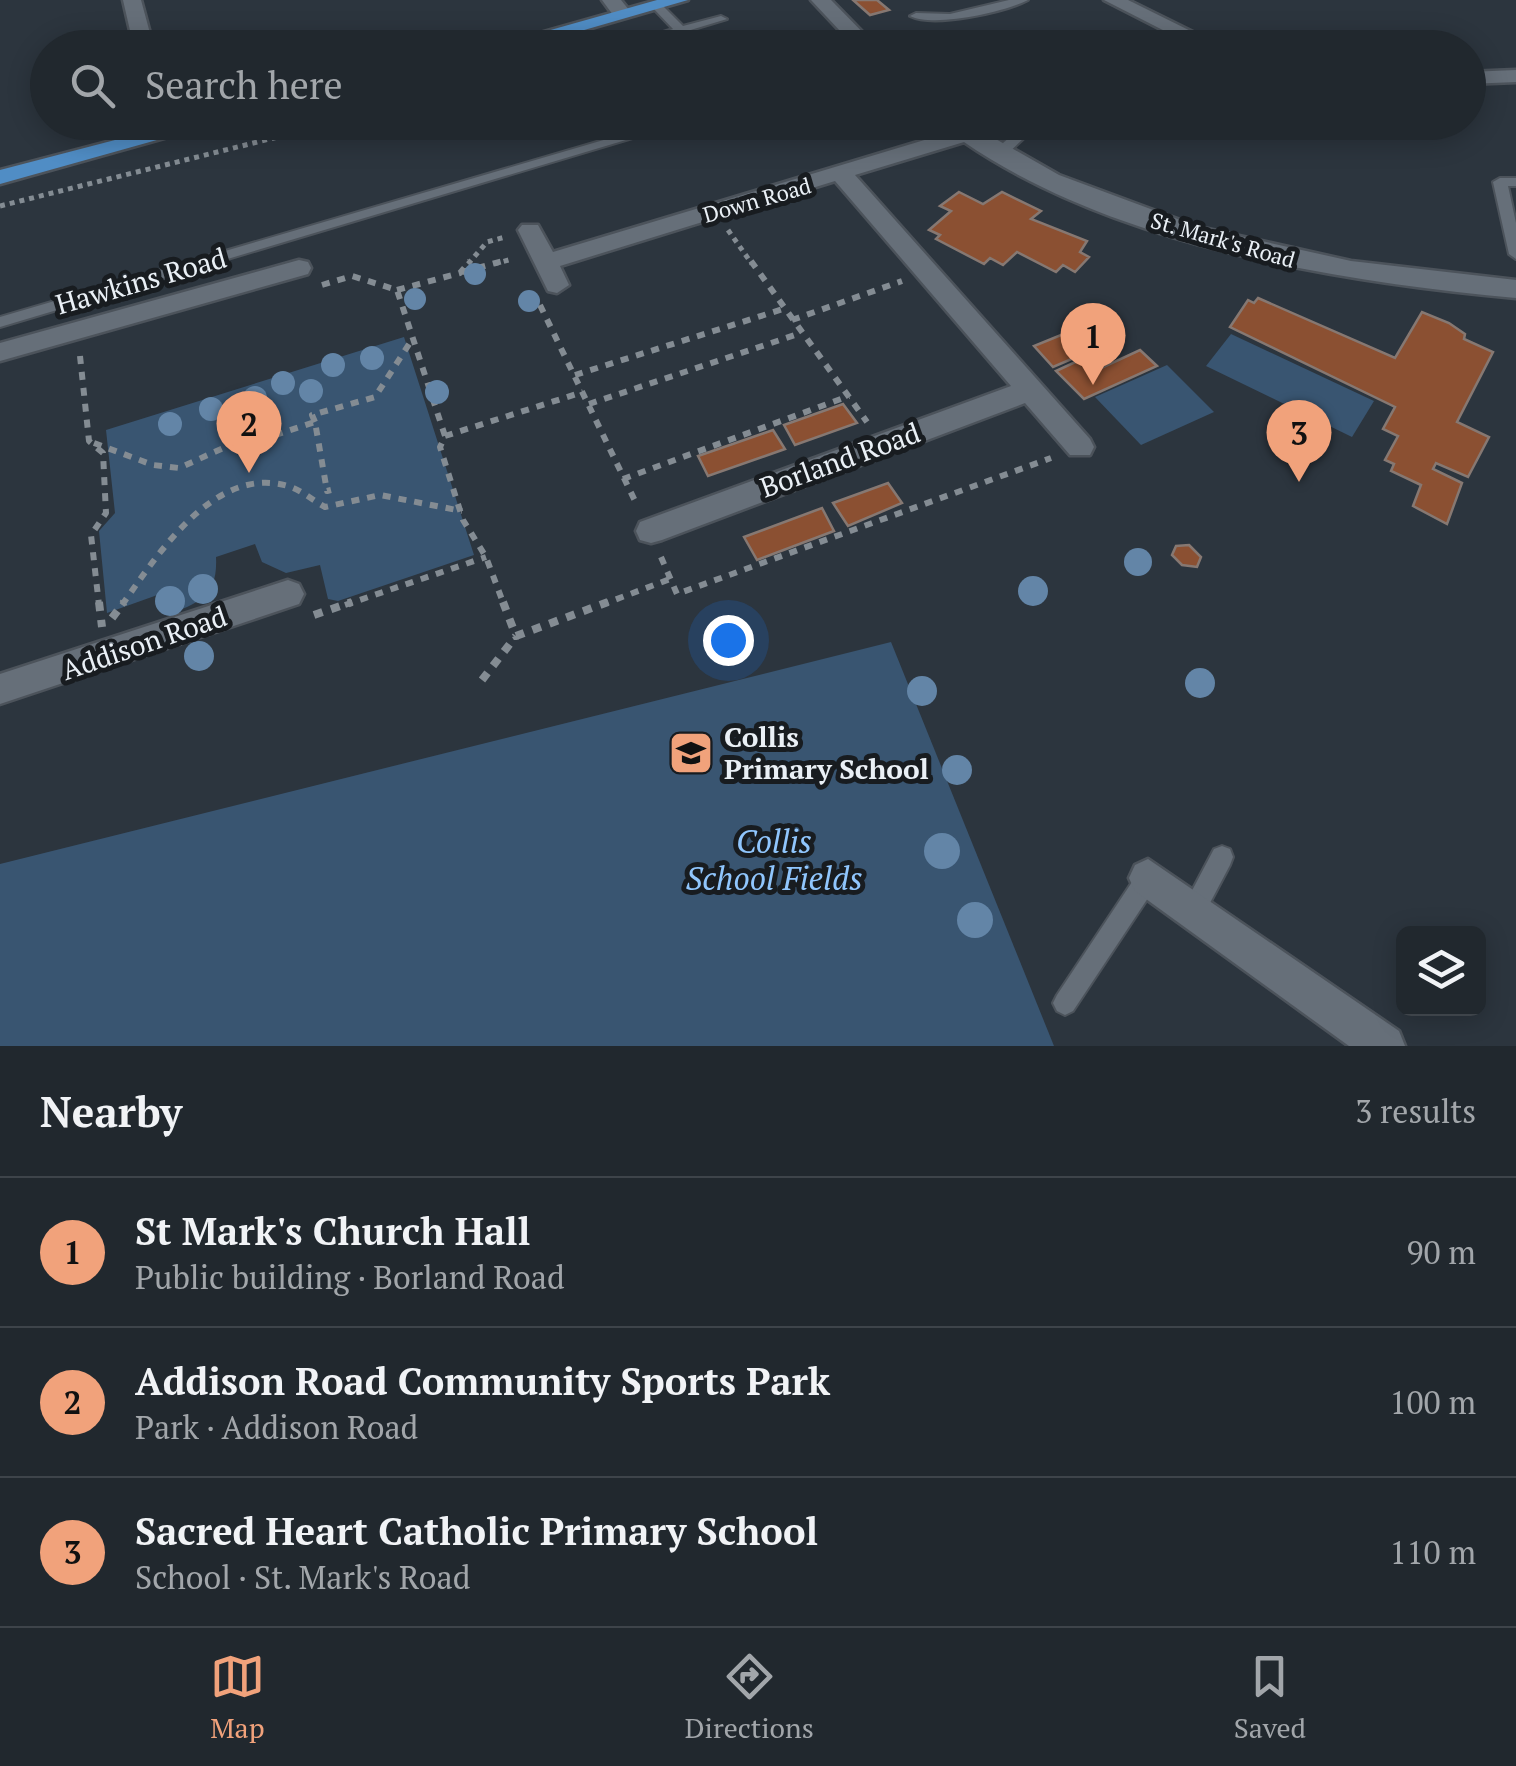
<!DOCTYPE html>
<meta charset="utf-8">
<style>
body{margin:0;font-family:"PT Serif",serif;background:#2d343a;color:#f1f3f6}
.controls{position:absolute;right:30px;bottom:30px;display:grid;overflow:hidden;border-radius:15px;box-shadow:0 5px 25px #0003}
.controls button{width:90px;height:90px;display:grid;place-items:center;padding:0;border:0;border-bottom:2px solid #3e444a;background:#21282e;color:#f1f3f6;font:50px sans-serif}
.you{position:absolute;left:728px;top:640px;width:35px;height:35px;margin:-25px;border:8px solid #fff;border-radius:50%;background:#1a73e8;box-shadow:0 0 0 15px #1a73e833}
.badge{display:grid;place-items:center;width:65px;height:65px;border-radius:50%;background:#f1a27b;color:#111;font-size:32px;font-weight:700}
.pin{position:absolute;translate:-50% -82px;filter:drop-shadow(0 2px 5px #0008)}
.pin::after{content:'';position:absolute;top:52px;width:35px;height:30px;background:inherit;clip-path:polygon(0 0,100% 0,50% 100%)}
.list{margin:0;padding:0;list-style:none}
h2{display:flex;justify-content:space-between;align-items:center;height:130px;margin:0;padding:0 40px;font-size:42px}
h2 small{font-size:32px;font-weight:400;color:#a2a6aa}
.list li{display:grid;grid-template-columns:65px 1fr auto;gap:30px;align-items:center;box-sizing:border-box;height:150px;padding:0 40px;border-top:2px solid #3e444a}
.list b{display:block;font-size:38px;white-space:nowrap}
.list p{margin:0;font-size:32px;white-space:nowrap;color:#a2a6aa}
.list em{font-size:32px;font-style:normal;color:#a2a6aa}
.icon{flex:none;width:55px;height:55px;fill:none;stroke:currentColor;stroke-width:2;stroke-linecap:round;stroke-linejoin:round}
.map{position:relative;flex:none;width:1516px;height:1046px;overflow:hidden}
.search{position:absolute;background:#21282e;box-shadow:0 5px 25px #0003;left:30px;right:30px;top:30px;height:110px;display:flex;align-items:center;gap:25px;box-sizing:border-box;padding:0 35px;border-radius:55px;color:#a2a6aa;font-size:38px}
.sheet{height:580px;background:#21282e}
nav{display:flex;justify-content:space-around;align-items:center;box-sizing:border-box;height:140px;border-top:2px solid #3e444a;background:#21282e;font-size:28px;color:#a2a6aa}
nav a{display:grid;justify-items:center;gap:5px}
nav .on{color:#f1a27b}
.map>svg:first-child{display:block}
.green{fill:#395571}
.building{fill:#8b5032;stroke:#867872;stroke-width:2.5}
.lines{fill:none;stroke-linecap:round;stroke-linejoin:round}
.lane-casing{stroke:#4c535b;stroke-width:4}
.street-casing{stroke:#4c535b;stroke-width:5}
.primary-casing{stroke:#4c535b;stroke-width:5}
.path-far2{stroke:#848c93;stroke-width:5;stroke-dasharray:5 5;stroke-linecap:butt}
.path-far1{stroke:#848c93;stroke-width:6;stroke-dasharray:8 8;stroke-linecap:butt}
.path{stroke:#848c93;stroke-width:8;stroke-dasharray:9 9;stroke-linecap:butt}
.lane{fill:#666f79;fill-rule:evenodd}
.street{fill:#666f79;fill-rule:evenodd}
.primary{fill:#508dc5;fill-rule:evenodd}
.tree{fill:#6385a7}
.labels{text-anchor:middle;stroke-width:10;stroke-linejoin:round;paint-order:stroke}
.far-street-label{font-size:22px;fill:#eaf0f6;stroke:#181c20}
.street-label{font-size:28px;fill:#eaf0f6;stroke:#181c20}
.poi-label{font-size:28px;font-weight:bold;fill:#eaf0f6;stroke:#181c20;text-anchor:start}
.near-park-label{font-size:32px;font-style:italic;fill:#90c6fd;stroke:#181c20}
</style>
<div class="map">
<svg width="1516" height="1046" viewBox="0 0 1516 1046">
<rect width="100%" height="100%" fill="#2c353e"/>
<g class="green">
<path d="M1231 334 1374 401 1352 437 1206 366Z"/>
<path d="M404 337 474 555 338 601 328 599 320 565 286 573 262 562 255 544 216 557C218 596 199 603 166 615L163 593 107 613 99 531 115 513 106 430Z"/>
<path d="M1167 365 1214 412 1141 445 1095 397Z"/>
<path d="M891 642 1054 1046H0V864Z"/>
</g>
<g class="building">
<path d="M853 0H877L889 10 870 15Z"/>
<path d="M959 192 983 204 1002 192 1041 211 1031 219 1087 241 1080 252 1089 257 1075 272 1063 265 1056 272 1017 252 1003 265 990 258 984 264 936 239 940 235 929 230 951 211 940 206Z"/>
<path d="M1258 298 1395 358 1422 312 1449 323 1465 334 1464 339 1493 352 1457 422 1489 437 1468 477 1436 463 1433 469 1462 483 1447 524 1413 506 1421 485 1391 471 1394 464 1385 460 1398 436 1383 429 1395 407 1230 327 1248 300 1254 303Z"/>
<path d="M1061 335 1081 355 1053 367 1034 346Z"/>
<path d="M1140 350 1157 366 1084 399 1056 371 1084 358 1097 370Z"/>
<path d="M843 404 857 423 795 445 784 425Z"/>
<path d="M773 430 785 449 708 476 698 456Z"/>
<path d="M888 483 902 503 848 526 833 503Z"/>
<path d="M822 508 834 531 757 560 744 537Z"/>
<path d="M1189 545 1201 557 1197 567 1182 565 1172 555 1176 546Z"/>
</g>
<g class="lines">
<defs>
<g id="lane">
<path d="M1009 0H1028C1005 12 934 28 910 16L916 13 950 14Z"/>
<path d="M653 4H661L683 26 721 16 727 19 631 48H611L673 29 653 8Z"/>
<path d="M665 122H686L0 327V317Z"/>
<path d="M1027 122H1041L1005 156H995V150Z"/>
<path d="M1500 178H1516V186H1508L1516 223V259L1509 254 1493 182Z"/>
<path d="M1222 846 1230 849 1233 857 1230 865 1202 918 1194 921 1186 918 1183 910 1186 902 1214 849Z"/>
<path d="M1148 867 1156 870 1159 878 1156 886 1073 1011 1065 1015 1057 1011 1053 1003 1057 995 1140 870Z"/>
</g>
<g id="street">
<path d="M123 0H141L154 48H134Z"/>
<path d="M602 0H621L633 15 616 19Z"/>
<path d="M811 0H831L878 48H856Z"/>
<path d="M1104 0H1128L1225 48H1198Z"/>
<path d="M1516 70V82L1468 84V72Z"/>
<path d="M942 122H966L1059 175 1199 227 1351 261 1516 280V298C1338 282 1114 245 964 142L855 175 1090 439 1094 447 1090 455H1070L1025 403 662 540 651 543 640 540 636 531 640 522 1011 386 835 181 560 266 569 285 557 293 548 291 518 230 522 225H538L553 252 951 132Z"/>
<path d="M299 260 308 262 311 268 308 274 0 361V343Z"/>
<path d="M288 580 299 584 304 594 299 604 0 704V674Z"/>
<path d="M1148 859 1399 1031 1405 1046H1349L1135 891 1129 878 1135 865Z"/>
</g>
<g id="primary">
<path d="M657 0H688L522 48H487Z"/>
<path d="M184 122H221L0 184V170Z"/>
</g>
</defs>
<use href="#lane" class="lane-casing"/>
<use href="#street" class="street-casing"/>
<use href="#primary" class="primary-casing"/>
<g class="path-far2">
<path d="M0 206 338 122"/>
<path d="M728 230 752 264"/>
<path d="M468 264 487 242 505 237"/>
<path d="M494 264 512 259"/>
</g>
<g class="path-far1">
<path d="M751 261 867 422"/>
<path d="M462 272 503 261"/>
<path d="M322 285 352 276 397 290 445 436 440 447 463 520 486 557 504 605"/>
<path d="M397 290 460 273 470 261"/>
<path d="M540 305 637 505"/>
<path d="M792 320 902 281"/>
<path d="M80 356 89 441 103 453 106 513 91 535 99 605"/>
<path d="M575 375 783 309"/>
<path d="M589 404 801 333"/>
<path d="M315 422 312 415 375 397 413 338"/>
<path d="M445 436 583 392"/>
<path d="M94 443 153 465 179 468 248 437H269L315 422 327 491 331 490"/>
<path d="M623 479 849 396"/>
<path d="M661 557 677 594 1051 458"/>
<path d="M122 605C158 554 216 462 291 487 302 491 314 501 325 507L380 495 462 511"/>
<path d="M345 605 486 557"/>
<path d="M601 605 670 579"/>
</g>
<g class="path">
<path d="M99 602 102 627"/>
<path d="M503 602 516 636 608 602"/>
<path d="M314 615 352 602"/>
<path d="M112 618 124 602"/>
<path d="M482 680 516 636"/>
</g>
<use href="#lane" class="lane"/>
<use href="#street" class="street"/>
<use href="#primary" class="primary"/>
</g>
<g class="tree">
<circle cx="475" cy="274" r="11"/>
<circle cx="415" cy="299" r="11"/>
<circle cx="529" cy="301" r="11"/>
<circle cx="372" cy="358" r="12"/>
<circle cx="333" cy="365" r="12"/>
<circle cx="283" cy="383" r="12"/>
<circle cx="311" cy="391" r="12"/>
<circle cx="437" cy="392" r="12"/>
<circle cx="255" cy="398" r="12"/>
<circle cx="211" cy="409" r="12"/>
<circle cx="170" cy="424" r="12"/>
<circle cx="1138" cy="562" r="14"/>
<circle cx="203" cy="589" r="15"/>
<circle cx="1033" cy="591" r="15"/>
<circle cx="170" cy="601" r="15"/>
<circle cx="199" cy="656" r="15"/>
<circle cx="1200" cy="683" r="15"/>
<circle cx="922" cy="691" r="15"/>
<circle cx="957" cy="770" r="15"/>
<circle cx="942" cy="851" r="18"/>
<circle cx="975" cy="920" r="18"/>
</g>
<defs>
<symbol id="school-square" viewBox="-11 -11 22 22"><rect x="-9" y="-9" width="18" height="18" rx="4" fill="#f1a27b" stroke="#181c20"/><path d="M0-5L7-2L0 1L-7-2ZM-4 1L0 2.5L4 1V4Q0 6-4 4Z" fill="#111"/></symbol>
</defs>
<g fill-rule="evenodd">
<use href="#school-square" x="666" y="728" width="50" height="50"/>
</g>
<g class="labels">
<g class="far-street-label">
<text transform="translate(757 200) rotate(-16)" y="8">Down Road</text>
<text transform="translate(1223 240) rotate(16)" y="8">St. Mark's Road</text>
</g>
<g class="street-label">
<text transform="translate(141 281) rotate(-16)" y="10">Hawkins Road</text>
<text transform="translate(840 460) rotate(-20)" y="10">Borland Road</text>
<text transform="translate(144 643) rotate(-19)" y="10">Addison Road</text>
</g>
<g class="poi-label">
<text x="724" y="747">Collis<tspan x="724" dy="32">Primary School</tspan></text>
</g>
<g class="near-park-label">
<text x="774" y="853">Collis<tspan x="774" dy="37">School Fields</tspan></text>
</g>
</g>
</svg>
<div class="controls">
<button><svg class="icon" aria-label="layers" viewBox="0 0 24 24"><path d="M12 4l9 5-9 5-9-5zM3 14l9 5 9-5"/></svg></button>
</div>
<div class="you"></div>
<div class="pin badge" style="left:1093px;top:385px">1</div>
<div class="pin badge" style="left:249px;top:473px">2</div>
<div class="pin badge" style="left:1299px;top:482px">3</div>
<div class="search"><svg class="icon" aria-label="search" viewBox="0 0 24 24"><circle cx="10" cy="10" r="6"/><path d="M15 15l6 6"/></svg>Search here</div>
</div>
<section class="sheet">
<h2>Nearby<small>3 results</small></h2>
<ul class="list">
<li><span class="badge">1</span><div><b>St Mark's Church Hall</b><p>Public building · Borland Road</p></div><em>90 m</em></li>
<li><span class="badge">2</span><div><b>Addison Road Community Sports Park</b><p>Park · Addison Road</p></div><em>100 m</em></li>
<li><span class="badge">3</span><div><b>Sacred Heart Catholic Primary School</b><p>School · St. Mark's Road</p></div><em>110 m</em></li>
</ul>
</section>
<nav>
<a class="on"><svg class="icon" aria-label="map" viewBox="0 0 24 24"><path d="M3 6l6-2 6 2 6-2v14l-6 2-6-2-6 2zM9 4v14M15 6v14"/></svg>Map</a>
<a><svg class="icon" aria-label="directions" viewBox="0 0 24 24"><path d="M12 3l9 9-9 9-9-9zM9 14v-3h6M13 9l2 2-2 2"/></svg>Directions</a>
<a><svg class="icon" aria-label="saved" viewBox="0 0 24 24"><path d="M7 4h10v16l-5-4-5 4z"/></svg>Saved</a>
</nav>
